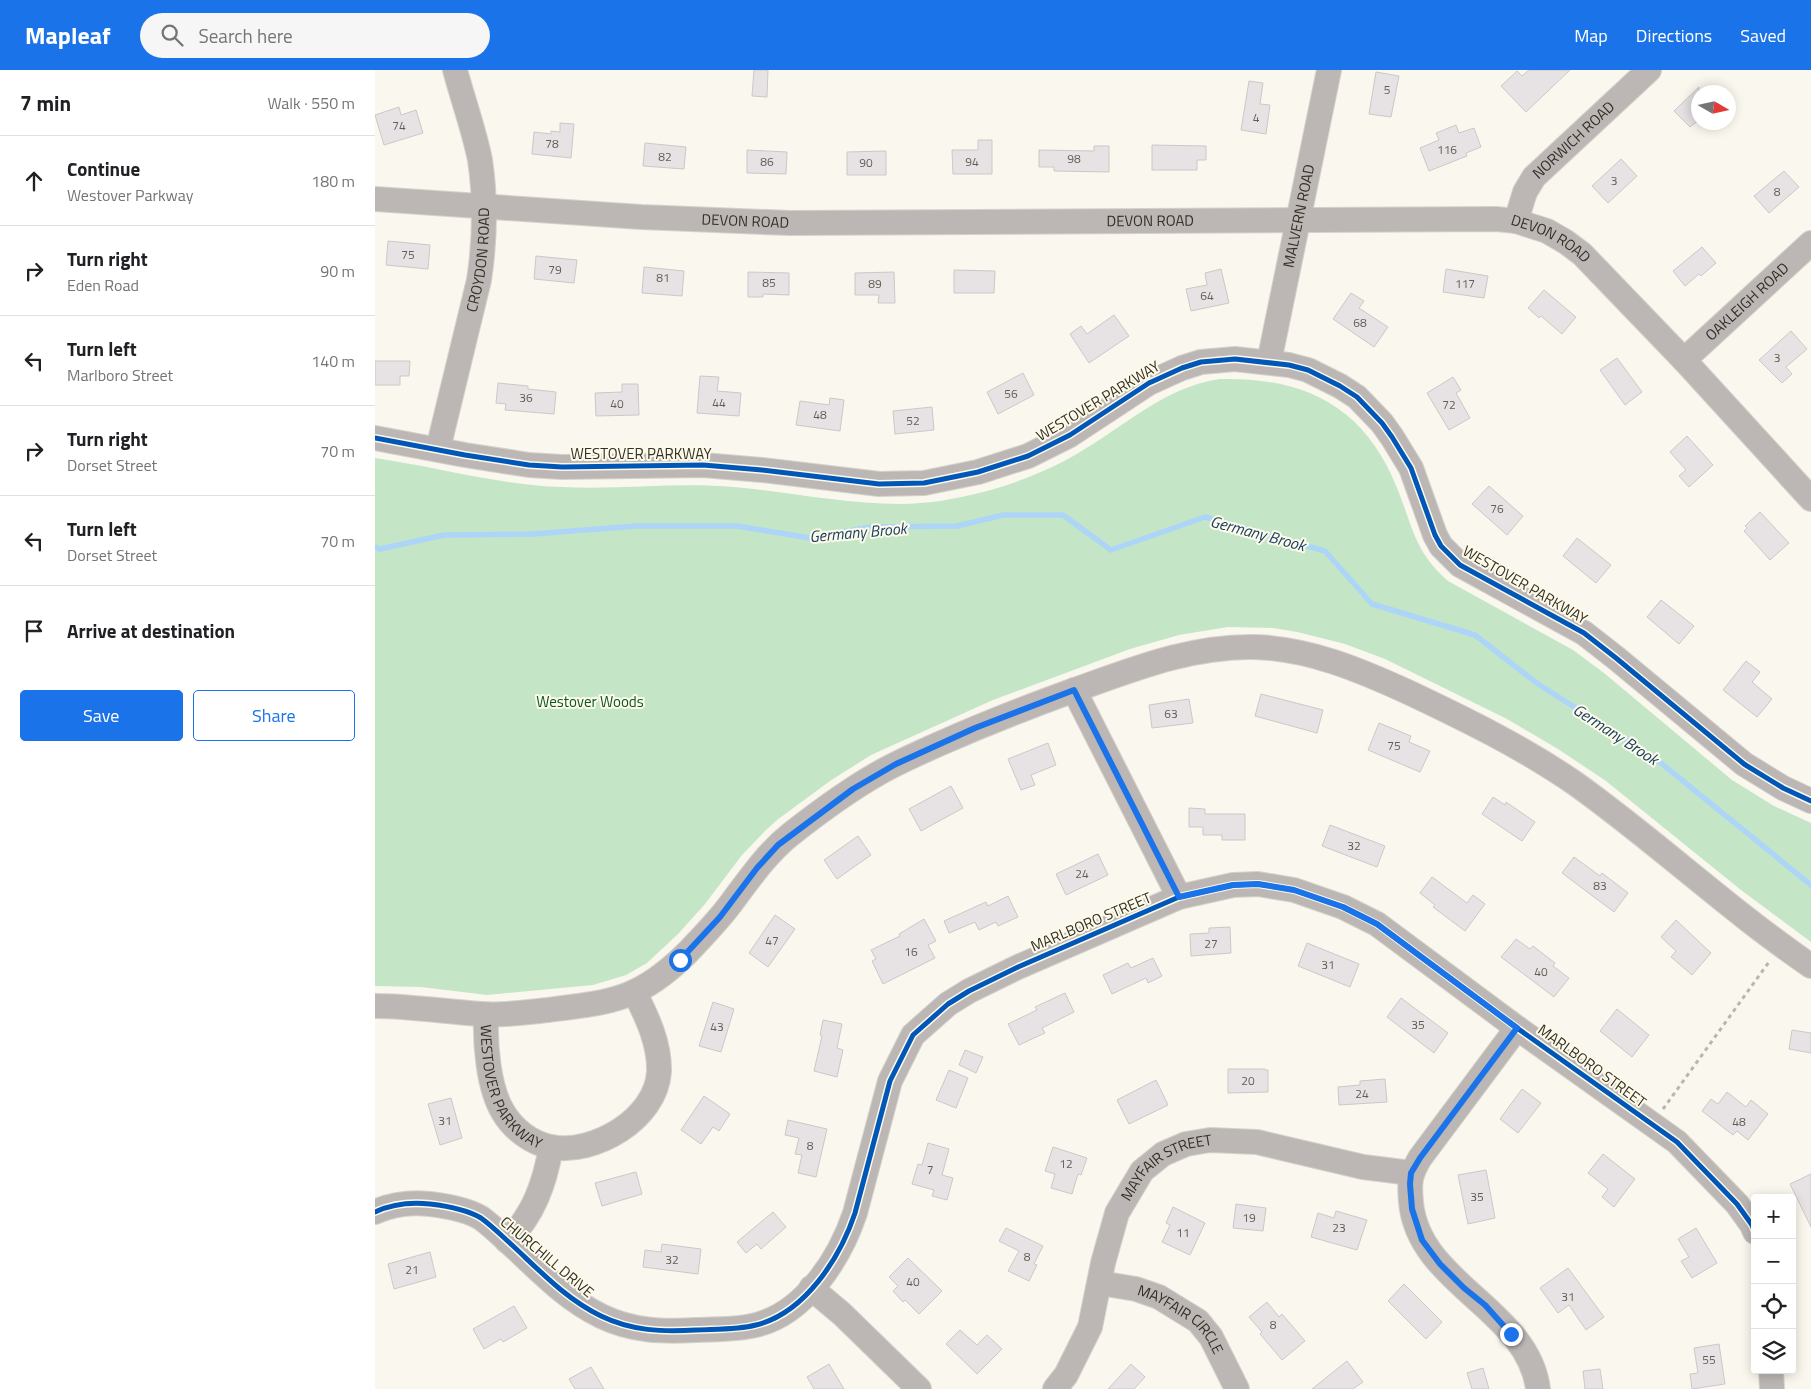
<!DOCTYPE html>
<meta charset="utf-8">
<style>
body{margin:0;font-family:"Titillium Web",sans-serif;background:#f6f6f6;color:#202124}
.controls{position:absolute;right:15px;bottom:15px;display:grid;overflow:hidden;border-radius:5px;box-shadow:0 2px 12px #0003}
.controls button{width:45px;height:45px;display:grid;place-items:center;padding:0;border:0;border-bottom:1px solid #e0e0e0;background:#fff;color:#202124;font:25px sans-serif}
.compass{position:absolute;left:1316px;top:15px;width:45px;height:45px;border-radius:50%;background:#fff;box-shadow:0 2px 12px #0003;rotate:99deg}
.stop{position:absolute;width:15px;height:15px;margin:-11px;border:4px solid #1a73e8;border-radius:50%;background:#fff}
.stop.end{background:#1a73e8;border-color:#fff;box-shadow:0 1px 5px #0008}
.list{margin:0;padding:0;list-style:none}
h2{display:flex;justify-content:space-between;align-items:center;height:65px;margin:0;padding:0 20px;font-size:21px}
h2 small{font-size:16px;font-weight:400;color:#757577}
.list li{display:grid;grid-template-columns:32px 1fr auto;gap:15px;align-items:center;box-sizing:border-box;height:90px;padding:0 20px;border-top:1px solid #e0e0e0}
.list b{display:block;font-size:19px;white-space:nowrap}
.list p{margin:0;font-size:16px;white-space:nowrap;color:#757577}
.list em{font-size:16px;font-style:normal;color:#757577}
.actions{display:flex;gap:10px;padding:15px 20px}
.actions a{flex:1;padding:11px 0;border:1px solid #1a73e8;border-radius:5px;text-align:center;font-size:18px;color:#1a73e8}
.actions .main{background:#1a73e8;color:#fff}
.icon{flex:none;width:28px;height:28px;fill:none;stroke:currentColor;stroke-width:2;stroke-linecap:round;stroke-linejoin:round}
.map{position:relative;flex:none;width:1436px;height:1319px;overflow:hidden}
header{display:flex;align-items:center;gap:30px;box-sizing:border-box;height:70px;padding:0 25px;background:#1a73e8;color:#fff}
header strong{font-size:24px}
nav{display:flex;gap:28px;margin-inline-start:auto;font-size:18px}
.search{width:350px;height:45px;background:#f6f6f6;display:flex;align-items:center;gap:12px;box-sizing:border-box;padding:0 18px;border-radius:28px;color:#757577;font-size:19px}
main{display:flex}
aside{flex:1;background:#fff}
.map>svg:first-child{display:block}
.forest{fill:#c4e6c7}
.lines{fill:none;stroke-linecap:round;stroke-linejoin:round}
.stream{stroke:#add5f7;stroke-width:5.5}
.building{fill:#e7e2e3;stroke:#cdc8c8}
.minor-casing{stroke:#d5d2cb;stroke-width:26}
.path{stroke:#b9b6b2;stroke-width:3;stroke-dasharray:4 4;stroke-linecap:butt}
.minor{stroke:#bcb7b5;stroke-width:24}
.cycleway-casing{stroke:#fefaea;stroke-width:8}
.cycleway{stroke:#0057b8;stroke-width:5}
.route{stroke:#1a73e8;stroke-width:6}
.labels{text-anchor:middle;stroke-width:4;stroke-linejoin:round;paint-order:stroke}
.number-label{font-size:12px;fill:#615e56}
.street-label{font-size:15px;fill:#333026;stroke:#fefaea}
.park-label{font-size:15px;fill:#085629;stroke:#fefaea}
.water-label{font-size:16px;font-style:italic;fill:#184164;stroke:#fefaea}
</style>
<header>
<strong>Mapleaf</strong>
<div class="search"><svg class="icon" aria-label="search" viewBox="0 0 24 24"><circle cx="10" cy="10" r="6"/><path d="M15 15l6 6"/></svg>Search here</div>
<nav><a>Map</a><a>Directions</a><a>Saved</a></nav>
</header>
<main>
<aside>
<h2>7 min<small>Walk · 550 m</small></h2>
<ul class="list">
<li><svg class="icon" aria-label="ahead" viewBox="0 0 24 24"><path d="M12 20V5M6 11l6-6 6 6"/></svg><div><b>Continue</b><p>Westover Parkway</p></div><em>180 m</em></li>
<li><svg class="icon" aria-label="right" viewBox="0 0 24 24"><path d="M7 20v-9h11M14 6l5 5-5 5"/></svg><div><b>Turn right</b><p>Eden Road</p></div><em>90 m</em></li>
<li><svg class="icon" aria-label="left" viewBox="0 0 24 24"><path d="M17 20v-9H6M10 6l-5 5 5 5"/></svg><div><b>Turn left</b><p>Marlboro Street</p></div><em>140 m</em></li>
<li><svg class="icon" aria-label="right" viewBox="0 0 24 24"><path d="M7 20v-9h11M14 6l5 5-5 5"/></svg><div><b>Turn right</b><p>Dorset Street</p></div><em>70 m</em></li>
<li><svg class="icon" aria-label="left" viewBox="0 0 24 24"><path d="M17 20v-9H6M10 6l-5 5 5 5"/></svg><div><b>Turn left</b><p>Dorset Street</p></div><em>70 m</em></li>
<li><svg class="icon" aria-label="arrive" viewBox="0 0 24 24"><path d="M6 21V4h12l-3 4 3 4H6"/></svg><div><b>Arrive at destination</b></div></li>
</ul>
<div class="actions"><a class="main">Save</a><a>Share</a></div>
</aside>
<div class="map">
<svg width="1436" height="1319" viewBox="0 0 1436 1319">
<rect width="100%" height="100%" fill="#faf7ee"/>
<path class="forest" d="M845 309C930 307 990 337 1022 418 1038 457 1039 481 1073 511L1198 580 1229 603 1357 710 1399 736 1436 753V872L1366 820 1231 711 1183 679 1132 649 1010 589 970 574 922 562 898 558 853 557 804 565 755 579 618 630 496 685 455 711 402 750 390 761 367 785 330 834 303 864 272 893 251 905 218 915 112 925 46 917 0 916V388C63 397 123 415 187 417 244 420 301 412 359 417 414 422 469 434 525 434 553 434 581 429 608 422 642 413 675 400 705 382 751 355 790 317 845 309Z"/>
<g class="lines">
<path class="stream" d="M0 477 5 479 69 465 158 464 261 456H362L435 468 496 457 582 456 628 445H688L736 480 830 447 950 481 997 534 1100 565 1163 614 1281 689 1436 815"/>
</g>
<g class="building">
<path d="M379 0H393L392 27 377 26Z"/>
<path d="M1154 0H1195L1151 42 1126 16 1142 1 1147 6Z"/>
<path d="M1001 2 1024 6 1016 47 994 44Z"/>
<path d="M874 11 888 13 885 34 895 35 891 64 866 60Z"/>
<path d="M1324 17V50L1315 57 1299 41Z"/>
<path d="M24 37 26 45 41 40 48 63 9 75 0 45Z"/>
<path d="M185 53 199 54 196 88 157 84 159 62 176 64V61L185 62Z"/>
<path d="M1081 55 1084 63 1099 58 1106 77 1091 83 1092 86 1054 101 1045 78 1064 70 1061 63Z"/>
<path d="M603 70H617V104H578L577 80H603Z"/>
<path d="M270 73 311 77 309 99 268 96Z"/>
<path d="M777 75 831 76V90H822V100H777Z"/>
<path d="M719 76H734V102L679 101V97H664V80L719 81Z"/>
<path d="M372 80 412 82 411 104 372 103Z"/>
<path d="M511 81V105H472V82Z"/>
<path d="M1246 89 1262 106 1233 133 1217 116Z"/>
<path d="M1409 101 1424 117 1394 143 1379 126Z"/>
<path d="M13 171 55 175 53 199 11 195Z"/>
<path d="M1327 177 1341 193 1326 206 1324 204 1310 216 1298 201Z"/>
<path d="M161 186 202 190 199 213 159 209Z"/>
<path d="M269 197 309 201 307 226 267 223Z"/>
<path d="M846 199 854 233 816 241 811 219 832 215 830 203Z"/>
<path d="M1071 199 1113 206 1109 228 1068 222Z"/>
<path d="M579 200 620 201 619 223H579Z"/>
<path d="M373 202 414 203V225L388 224V227H373Z"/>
<path d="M519 202 520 233H503L504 225H480V203Z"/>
<path d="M1169 220 1201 247 1187 264 1166 246 1164 248 1153 238Z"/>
<path d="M976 223 989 231 984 238 1013 257 999 277 958 249Z"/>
<path d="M739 245 754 266 714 293 695 264 706 256 712 264Z"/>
<path d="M1416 261 1432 279 1411 297 1417 304 1407 313 1384 290Z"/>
<path d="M1242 288 1267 322 1250 335 1225 300Z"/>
<path d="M0 291H35L34 306H25V315H0Z"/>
<path d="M648 303 659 325 623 344 612 322Z"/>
<path d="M325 306 344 307 342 321 366 323 364 346 322 343Z"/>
<path d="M1078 307 1086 320 1081 323 1095 348 1074 360 1052 323Z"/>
<path d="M123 313 153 316V319L181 322 179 344 130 340 131 334 121 333Z"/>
<path d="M247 314H263L264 345 221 346 220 323 247 322Z"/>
<path d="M455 328 469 330 465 361 421 355 425 331 454 335Z"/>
<path d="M557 337 559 360 520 364 518 341Z"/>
<path d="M1312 366 1338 395 1314 417 1304 406 1311 400 1295 382Z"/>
<path d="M1114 416 1148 446 1132 465 1097 434Z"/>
<path d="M1385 442 1414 473 1395 490 1369 461 1372 458 1370 456Z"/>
<path d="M1202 468 1236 495 1221 513 1188 486Z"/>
<path d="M1286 530 1319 556 1304 574 1272 547Z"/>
<path d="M1371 591 1385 602 1377 612 1397 629 1382 647 1348 620Z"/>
<path d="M886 624 948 640 942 663 880 646Z"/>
<path d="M814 629 818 653 777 658 774 635Z"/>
<path d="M1004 653 1036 666 1034 672 1055 681 1045 702 993 680Z"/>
<path d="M673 673 681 695 656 705 660 715 646 720 633 689Z"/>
<path d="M576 716 588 738 546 761 534 739Z"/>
<path d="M1118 727 1130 735 1131 732 1160 752 1147 771 1107 744Z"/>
<path d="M814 738 830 739V744H870V770H847V765H828V757H814Z"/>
<path d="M955 755 1010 776 1002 797 947 776Z"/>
<path d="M483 766 496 785 462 809 449 790Z"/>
<path d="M723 784 733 805 691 825 681 804Z"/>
<path d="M1199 787 1225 806 1227 803 1253 823 1239 842 1187 803Z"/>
<path d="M1057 807 1092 833 1098 825 1110 834 1090 861 1058 837 1060 835 1045 823Z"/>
<path d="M633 826 643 847 623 856 621 852 604 860 600 852 574 863 569 851 611 832 613 836Z"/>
<path d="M400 845 420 859 393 897 374 883Z"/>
<path d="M549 849 561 871 553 875 560 888 508 914 497 891 501 889 496 880 525 866 524 864Z"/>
<path d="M1301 850 1336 883 1317 905 1296 887 1301 881 1286 867Z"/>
<path d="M855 857 856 883 816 886 815 864 834 863V858Z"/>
<path d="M1141 869 1155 879 1158 876 1180 893 1178 896 1194 908 1179 927 1126 887Z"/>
<path d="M932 873 984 894 975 917 923 896Z"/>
<path d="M778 888 787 906 773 913 771 908 737 924 728 905 753 893 756 898Z"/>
<path d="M690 923 699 942 667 958 670 963 644 975 633 954 662 940 660 937Z"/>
<path d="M1026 928 1073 963 1059 983 1012 947Z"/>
<path d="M338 932 359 939 346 982 324 976Z"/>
<path d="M1242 939 1274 965 1257 987 1225 961Z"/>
<path d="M448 950 467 954 462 978 468 980 462 1007 439 1001 447 966 445 965Z"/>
<path d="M1417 960 1436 963V983L1414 979Z"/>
<path d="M590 980 608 987 601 1003 584 995Z"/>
<path d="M853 999H890V1000H893V1022L853 1023Z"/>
<path d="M574 1000 593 1008 581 1038 561 1030Z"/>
<path d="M1010 1009 1012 1032 964 1035 963 1017 985 1015V1011Z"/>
<path d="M781 1010 793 1035 754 1054 742 1030Z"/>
<path d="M1147 1019 1166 1033 1143 1063 1125 1049Z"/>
<path d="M1352 1022 1371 1037 1376 1030 1393 1044 1373 1070 1362 1061 1358 1065 1327 1041 1336 1029 1343 1034Z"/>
<path d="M329 1026 355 1044 344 1061 338 1057 326 1074 306 1060Z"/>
<path d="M76 1028 87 1068 65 1075 53 1034Z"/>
<path d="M413 1050 452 1059 441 1107 423 1103 427 1085 420 1084 424 1068 410 1065Z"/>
<path d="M553 1073 574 1079 567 1105 578 1108 572 1130 557 1126 559 1120 537 1114 543 1094 547 1095Z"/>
<path d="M678 1077 712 1088 706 1105 703 1104 697 1124 676 1118 680 1104 670 1101Z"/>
<path d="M1228 1084 1260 1109 1239 1137 1227 1127 1233 1119 1213 1103Z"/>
<path d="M1111 1100 1120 1148 1093 1154 1083 1105Z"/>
<path d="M261 1102 267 1124 227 1136 220 1113Z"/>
<path d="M1436 1104V1157L1415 1114Z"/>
<path d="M861 1134 891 1138 888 1161 858 1158Z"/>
<path d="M798 1137 830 1153 815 1185 787 1172 795 1155 791 1153Z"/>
<path d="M961 1141 992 1150 982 1180 936 1167 943 1143 959 1148Z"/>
<path d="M398 1142 411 1157 386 1179 382 1174 371 1183 362 1172Z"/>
<path d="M631 1158 668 1176 659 1194 662 1195 654 1211 633 1201 644 1181 624 1171Z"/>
<path d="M1321 1158 1342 1193 1317 1208 1306 1191 1314 1187 1303 1169Z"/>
<path d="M287 1174 326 1179 323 1204 268 1197 270 1180 286 1182Z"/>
<path d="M55 1182 61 1207 19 1219 13 1194Z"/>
<path d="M533 1188 567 1221 544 1244 530 1230 528 1232 518 1221 523 1216 514 1207Z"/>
<path d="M1193 1198 1229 1247 1211 1260 1194 1235 1183 1243 1165 1218Z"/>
<path d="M1029 1214 1067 1252 1051 1269 1013 1231Z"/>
<path d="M892 1232 904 1247 907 1244 930 1271 907 1290 885 1264 887 1262 874 1247Z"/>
<path d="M139 1236 152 1258 128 1272 126 1269 109 1279 98 1259Z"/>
<path d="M585 1260 602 1275 612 1265 627 1279 602 1304 571 1274Z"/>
<path d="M1344 1274 1350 1314 1317 1319 1315 1304 1323 1303 1319 1278Z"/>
<path d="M972 1291 988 1312 978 1319H937Z"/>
<path d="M454 1294 469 1319H439L432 1307Z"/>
<path d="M756 1294 770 1307 759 1319H733Z"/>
<path d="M216 1297 229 1319H200L194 1309Z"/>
<path d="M1108 1298 1114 1319H1097L1092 1303Z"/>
<path d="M1225 1299 1228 1319H1210L1208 1301Z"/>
</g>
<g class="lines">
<defs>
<g id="minor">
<path id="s1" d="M0 129 266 147 415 153 1121 149 1141 151 1172 161 1191 172 1207 184 1309 290 1436 429"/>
<path id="s2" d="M1141 151 1150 122 1159 107 1274 0"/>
<path id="s3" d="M1309 290 1436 173"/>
<path id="s4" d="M894 292 954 0"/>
<path d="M0 368 90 385 154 395 187 397 328 395 387 400 504 414 549 413 603 402 653 386 695 365 774 313 807 298 826 292 860 289 914 295 933 300 965 316 982 327 1007 353 1017 367 1036 398 1060 465 1066 476 1085 495 1209 563 1241 588 1369 694 1408 718 1436 731"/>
<path id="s5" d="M63 379 104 210C110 170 111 130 105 90 99 60 88 30 80 0"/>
<path d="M699 620 804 827"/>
<path d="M0 936C36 936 71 942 107 944 129 946 151 942 173 940 237 932 265 930 313 882 328 866 344 850 357 832 375 808 392 783 416 764 444 742 474 720 504 703 523 692 544 683 564 674 607 655 650 638 694 622 754 601 813 576 878 577 933 578 985 600 1035 623 1092 650 1149 678 1201 714 1282 772 1354 840 1436 896"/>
<path id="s6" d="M111 945C110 973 113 1017 128 1042 138 1059 156 1073 176 1077 219 1085 281 1049 284 1002 285 974 272 947 260 923"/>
<path d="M1142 958 1045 1088C1035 1105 1034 1112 1036 1132 1043 1214 1153 1239 1163 1319"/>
<path d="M0 1142C17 1134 37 1132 55 1134 72 1136 91 1139 106 1148 117 1156 127 1166 137 1175 165 1201 191 1229 226 1246 257 1261 287 1262 321 1260 341 1259 362 1260 381 1255 430 1243 465 1188 480 1143L515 1011 538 965 573 934 594 921 643 897 804 827 858 815 883 814 919 820 968 837 1002 854 1142 958 1302 1072 1362 1134 1377 1155 1380 1162"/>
<path d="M132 1171C159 1145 170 1112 176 1077"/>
<path id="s7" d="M725 1213 761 1219 784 1227 823 1251 836 1267 862 1319"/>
<path d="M436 1218 467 1244 544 1319"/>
<path d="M1396 1300 1397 1319"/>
<path id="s8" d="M680 1319 691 1305 715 1257 728 1193 742 1143 767 1101 788 1084 811 1074 835 1070 882 1072 988 1097 1036 1103"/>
</g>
</defs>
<use href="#minor" class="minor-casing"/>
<path class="path" d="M1288 1039 1394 892"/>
<use href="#minor" class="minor"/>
<defs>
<g id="cycleway">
<path d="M0 368 90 385 154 395 187 397 328 395 387 400 504 414 549 413 603 402 653 386 695 365 774 313 807 298 826 292 860 289 914 295 933 300 965 316 982 327 1007 353 1017 367 1036 398 1060 465 1066 476 1085 495 1209 563 1241 588 1369 694 1408 718 1436 731"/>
<path d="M0 1142C17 1134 37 1132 55 1134 72 1136 91 1139 106 1148 117 1156 127 1166 137 1175 165 1201 191 1229 226 1246 257 1261 287 1262 321 1260 341 1259 362 1260 381 1255 430 1243 465 1188 480 1143L515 1011 538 965 573 934 594 921 643 897 804 827 858 815 883 814 919 820 968 837 1002 854 1142 958 1302 1072 1362 1134 1377 1155 1380 1162"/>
</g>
</defs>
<use href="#cycleway" class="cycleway-casing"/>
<use href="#cycleway" class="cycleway"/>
</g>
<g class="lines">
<path class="route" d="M305 890 345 847 382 798 403 775 478 719 521 694 600 658 699 620 804 827 858 815 883 814 919 820 968 837 1002 854 1142 958 1045 1088 1036 1103 1035 1114 1037 1139 1047 1170 1065 1194 1089 1218 1110 1235 1136 1264"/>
</g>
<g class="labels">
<g class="number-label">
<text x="1012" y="24">5</text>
<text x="881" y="52">4</text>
<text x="24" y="60">74</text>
<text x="177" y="78">78</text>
<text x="1072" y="84">116</text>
<text x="290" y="91">82</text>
<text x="699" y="93">98</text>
<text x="392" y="96">86</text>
<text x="597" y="96">94</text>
<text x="491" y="97">90</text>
<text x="1239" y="115">3</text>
<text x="1402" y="126">8</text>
<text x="33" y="189">75</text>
<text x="180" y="204">79</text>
<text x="288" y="212">81</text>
<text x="394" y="217">85</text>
<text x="500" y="218">89</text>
<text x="1090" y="218">117</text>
<text x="832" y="230">64</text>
<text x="985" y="257">68</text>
<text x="1402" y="292">3</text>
<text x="636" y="328">56</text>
<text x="151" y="332">36</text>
<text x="344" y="337">44</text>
<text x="242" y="338">40</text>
<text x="1074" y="339">72</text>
<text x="445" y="349">48</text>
<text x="538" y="355">52</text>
<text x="1122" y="443">76</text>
<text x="796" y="648">63</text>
<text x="1019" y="680">75</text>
<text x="979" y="780">32</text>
<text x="707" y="808">24</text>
<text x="1225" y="820">83</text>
<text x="397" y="875">47</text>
<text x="836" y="878">27</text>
<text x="536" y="886">16</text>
<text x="953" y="899">31</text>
<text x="1166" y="906">40</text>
<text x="1043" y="959">35</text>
<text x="342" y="961">43</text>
<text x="873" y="1015">20</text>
<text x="987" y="1028">24</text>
<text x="70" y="1055">31</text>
<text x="1364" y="1056">48</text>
<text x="435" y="1080">8</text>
<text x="691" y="1098">12</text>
<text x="555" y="1104">7</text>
<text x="1102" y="1131">35</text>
<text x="874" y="1152">19</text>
<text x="964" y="1162">23</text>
<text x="808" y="1167">11</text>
<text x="652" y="1191">8</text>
<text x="297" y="1194">32</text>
<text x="37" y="1204">21</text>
<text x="538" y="1216">40</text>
<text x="1193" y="1231">31</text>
<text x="898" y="1259">8</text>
<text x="1334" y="1294">55</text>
</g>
<g class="street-label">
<text dy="5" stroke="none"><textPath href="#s2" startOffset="102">NORWICH ROAD</textPath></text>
<text dy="5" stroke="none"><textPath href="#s4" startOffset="149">MALVERN ROAD</textPath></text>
<text dy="5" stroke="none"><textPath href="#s1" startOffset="371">DEVON ROAD</textPath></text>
<text dy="5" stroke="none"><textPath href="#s1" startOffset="776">DEVON ROAD</textPath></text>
<text dy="5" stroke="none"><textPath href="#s1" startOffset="1181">DEVON ROAD</textPath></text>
<text dy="5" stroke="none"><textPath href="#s5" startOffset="194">CROYDON ROAD</textPath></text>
<text dy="5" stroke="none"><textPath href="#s3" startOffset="86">OAKLEIGH ROAD</textPath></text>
<text transform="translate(723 331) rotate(-31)" y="5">WESTOVER PARKWAY</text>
<text x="266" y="389">WESTOVER PARKWAY</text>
<text transform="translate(1150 515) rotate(30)" y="5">WESTOVER PARKWAY</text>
<text transform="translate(716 852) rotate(-23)" y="5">MARLBORO STREET</text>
<text transform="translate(1217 996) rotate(36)" y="5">MARLBORO STREET</text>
<text dy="5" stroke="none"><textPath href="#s6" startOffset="80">WESTOVER PARKWAY</textPath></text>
<text dy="5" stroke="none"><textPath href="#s8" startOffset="260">MAYFAIR STREET</textPath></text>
<text transform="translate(172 1187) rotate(40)" y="5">CHURCHILL DRIVE</text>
<text dy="5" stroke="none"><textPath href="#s7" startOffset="92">MAYFAIR CIRCLE</textPath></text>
</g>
<g class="park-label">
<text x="215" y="637">Westover Woods</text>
</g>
<g class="water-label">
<text transform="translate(483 462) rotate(-5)" y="6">Germany Brook</text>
<text transform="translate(883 463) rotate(15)" y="6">Germany Brook</text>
<text transform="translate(1241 664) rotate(33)" y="6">Germany Brook</text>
</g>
</g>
</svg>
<div class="controls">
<button>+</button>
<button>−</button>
<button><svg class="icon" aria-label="locate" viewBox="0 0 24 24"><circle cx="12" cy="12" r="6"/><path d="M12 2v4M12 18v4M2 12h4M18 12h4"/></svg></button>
<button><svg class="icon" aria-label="layers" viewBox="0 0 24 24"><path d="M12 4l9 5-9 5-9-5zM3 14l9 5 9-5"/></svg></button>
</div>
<svg class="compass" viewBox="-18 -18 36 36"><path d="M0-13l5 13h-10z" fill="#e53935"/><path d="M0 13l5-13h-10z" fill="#757577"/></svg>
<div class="stop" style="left:305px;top:890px"></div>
<div class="stop end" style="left:1136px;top:1264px"></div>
</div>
</main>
